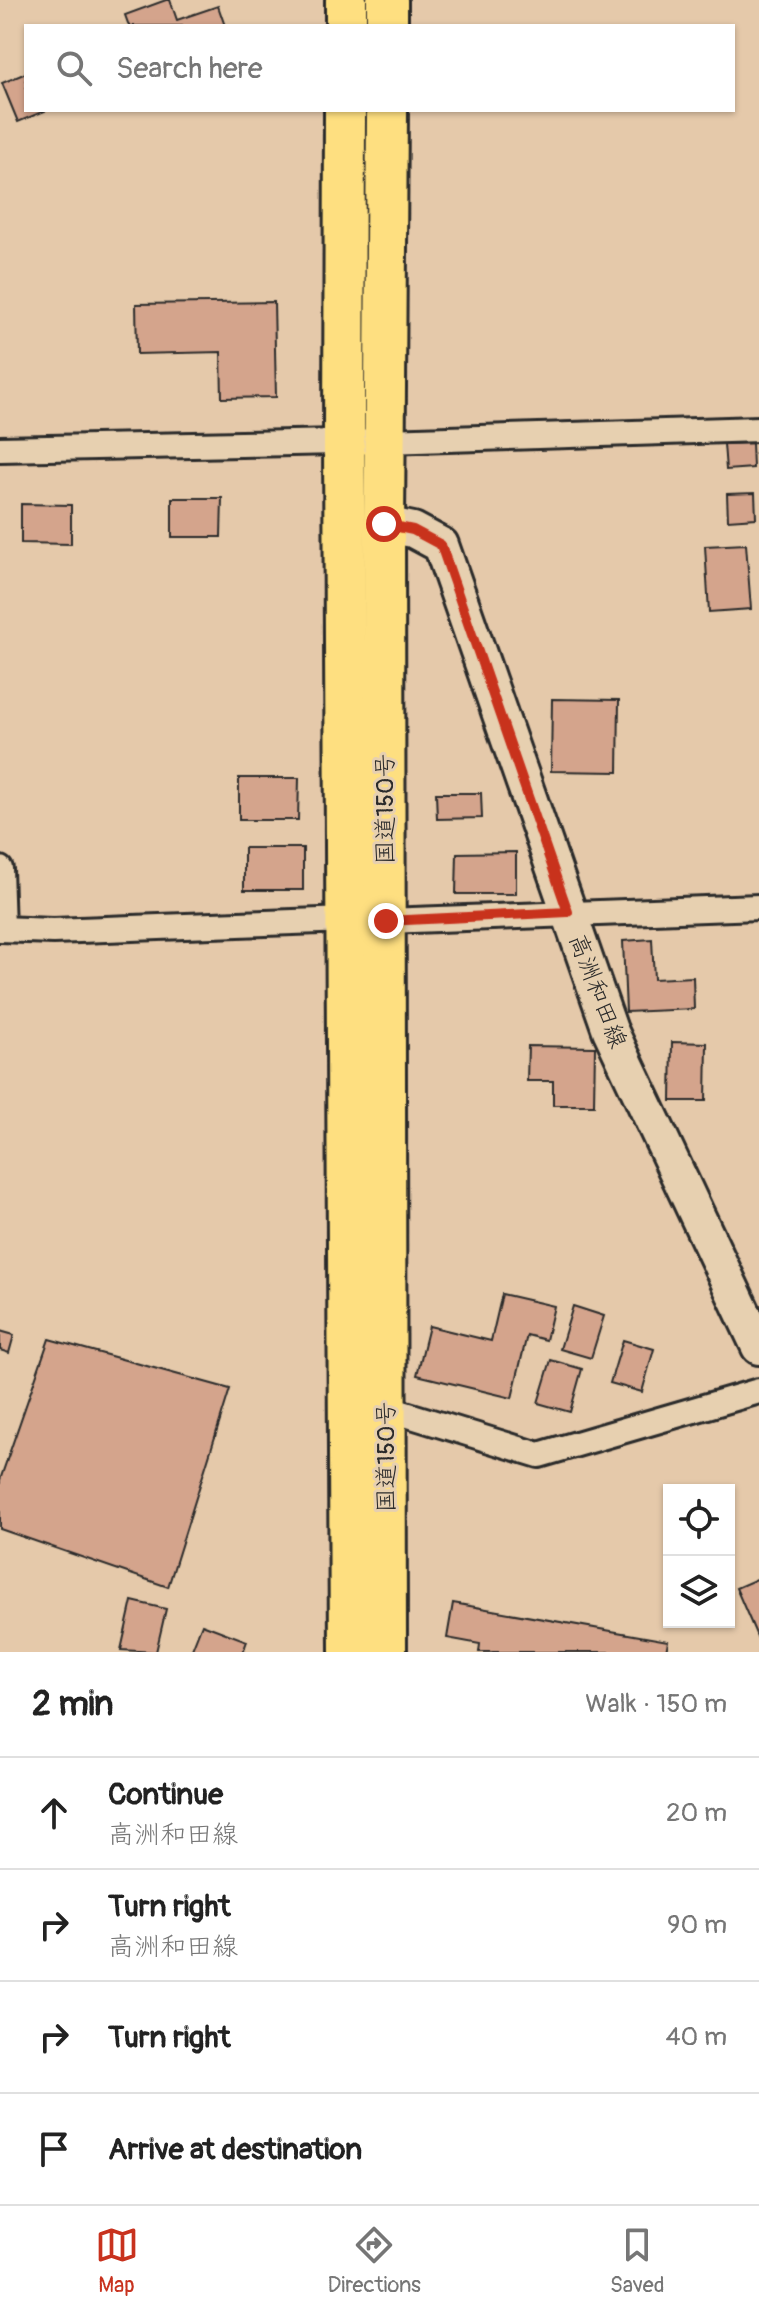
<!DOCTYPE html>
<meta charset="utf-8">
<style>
body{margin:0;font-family:Pangolin,"Klee One",sans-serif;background:#f2f2f2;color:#222}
.controls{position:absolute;right:24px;bottom:24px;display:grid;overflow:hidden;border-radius:0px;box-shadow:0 2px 6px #0004}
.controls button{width:72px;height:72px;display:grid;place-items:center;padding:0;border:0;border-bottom:2px solid #e0e0e0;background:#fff;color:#222;font:40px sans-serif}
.stop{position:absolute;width:24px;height:24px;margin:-18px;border:6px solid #c8321e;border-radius:50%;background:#fff}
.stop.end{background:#c8321e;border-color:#fff;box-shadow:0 2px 8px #0008}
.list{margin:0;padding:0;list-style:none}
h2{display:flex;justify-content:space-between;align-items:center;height:104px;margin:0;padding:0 32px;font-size:34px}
h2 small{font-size:26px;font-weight:400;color:#767676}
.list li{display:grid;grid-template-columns:52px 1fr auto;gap:24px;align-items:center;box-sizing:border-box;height:112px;padding:0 32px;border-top:2px solid #e0e0e0}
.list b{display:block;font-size:30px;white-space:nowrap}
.list p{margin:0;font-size:26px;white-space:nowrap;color:#767676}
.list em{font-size:26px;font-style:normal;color:#767676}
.icon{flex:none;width:44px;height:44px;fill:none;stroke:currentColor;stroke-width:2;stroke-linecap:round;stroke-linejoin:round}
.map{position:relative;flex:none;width:759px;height:1652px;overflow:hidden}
.search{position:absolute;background:#fff;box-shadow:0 2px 6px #0004;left:24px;right:24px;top:24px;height:88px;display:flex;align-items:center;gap:20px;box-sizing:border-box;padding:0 28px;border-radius:0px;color:#767676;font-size:30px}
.sheet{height:552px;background:#fff}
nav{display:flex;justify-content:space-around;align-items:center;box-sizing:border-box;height:112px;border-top:2px solid #e0e0e0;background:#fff;font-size:22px;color:#767676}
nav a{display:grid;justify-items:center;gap:4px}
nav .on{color:#c8321e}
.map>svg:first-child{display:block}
.building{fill:#d4a48c;stroke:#2b2b2b;stroke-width:2}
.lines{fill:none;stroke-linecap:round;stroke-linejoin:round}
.minor-casing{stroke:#2b2b2b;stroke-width:30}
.secondary-casing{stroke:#2b2b2b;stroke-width:40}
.trunk-casing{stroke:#2b2b2b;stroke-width:46}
.minor{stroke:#e7d0b0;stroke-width:24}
.secondary{stroke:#e7d0b0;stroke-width:34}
.trunk{stroke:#fedf80;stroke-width:40}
.route{stroke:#c8321e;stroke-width:10}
.labels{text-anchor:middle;stroke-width:6;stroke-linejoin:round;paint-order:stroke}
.street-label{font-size:24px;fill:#2b2b2b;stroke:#e7d0b0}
</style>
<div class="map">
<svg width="759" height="1652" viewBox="0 0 759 1652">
<rect width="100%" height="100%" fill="#e5c9aa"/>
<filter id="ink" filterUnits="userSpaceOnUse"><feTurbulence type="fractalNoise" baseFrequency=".0125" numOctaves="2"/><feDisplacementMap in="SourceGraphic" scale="16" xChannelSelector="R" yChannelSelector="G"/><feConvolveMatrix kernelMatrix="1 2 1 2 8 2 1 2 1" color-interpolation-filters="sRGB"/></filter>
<g filter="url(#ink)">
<g class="building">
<path d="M166 0H170L177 20 218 6 225 26H129L125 15Z"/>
<path d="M26 73V110H47L18 122 2 83Z"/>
<path d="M274 302 276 397 222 398 221 352 137 354 136 304Z"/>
<path d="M752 443 753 468 726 470 724 444Z"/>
<path d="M755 493 756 518 728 520 727 494Z"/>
<path d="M172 498H222L221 537H172Z"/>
<path d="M21 504 71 505V544L21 543Z"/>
<path d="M746 544 751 609 709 612 705 546Z"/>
<path d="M552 699 619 700 618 772 551 771Z"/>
<path d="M239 778H299L298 820H239Z"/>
<path d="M436 793H481L482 818 437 819Z"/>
<rect x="244" y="848" width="59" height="42"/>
<path d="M516 852V894H456L457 853Z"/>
<path d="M652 939 654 979 693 977 694 1009 626 1012 623 941Z"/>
<path d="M672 1042 707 1043 706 1101H671Z"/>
<path d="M528 1046 595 1047 594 1105H553V1081H527Z"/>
<path d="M502 1294 554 1306 546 1340 527 1335 512 1398 417 1375 429 1326 491 1341Z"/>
<path d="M573 1306 604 1316 591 1358 560 1349Z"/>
<path d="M0 1331 14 1335 9 1353 0 1350Z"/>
<path d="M49 1339 230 1389 168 1587 0 1529V1480Z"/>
<path d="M623 1340 654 1349 642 1392 610 1383Z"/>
<path d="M551 1360 582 1369 570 1412 538 1403Z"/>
<path d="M759 1578V1641L736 1588Z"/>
<path d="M132 1601 166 1609 156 1652 121 1650Z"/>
<path d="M453 1603 668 1641 666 1652H479L480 1644 447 1638Z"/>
<path d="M202 1624 247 1641 243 1652H191Z"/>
</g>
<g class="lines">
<defs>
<g id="minor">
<path d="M0 449 386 441 759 429"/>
<path d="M0 869 2 929"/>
<path d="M386 921 759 907"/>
<path d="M0 929 53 931 348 920"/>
<path d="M386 1408 539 1455 759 1391"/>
</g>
<path id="secondary" d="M384 524 413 530 441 545 610 1030 759 1347"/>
<g id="trunk">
<path d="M346 26V0"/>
<path d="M387 26V0"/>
<path d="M345 110 344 441 350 1652"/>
<path d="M386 1652 384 524 387 110"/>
</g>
</defs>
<use href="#minor" class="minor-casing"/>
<use href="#secondary" class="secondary-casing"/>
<use href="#trunk" class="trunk-casing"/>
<use href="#minor" class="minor"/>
<use href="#secondary" class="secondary"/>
<use href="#trunk" class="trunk"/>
</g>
</g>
<g class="lines" filter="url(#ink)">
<path class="route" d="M384 524 413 530 441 545 568 912 386 921"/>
</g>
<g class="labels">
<g class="street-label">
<text transform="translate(385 809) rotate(-90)" y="8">国道150号</text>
<text transform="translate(598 991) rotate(69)" y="8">高洲和田線</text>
<text transform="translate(386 1457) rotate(-90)" y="8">国道150号</text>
</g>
</g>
</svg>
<div class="controls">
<button><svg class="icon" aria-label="locate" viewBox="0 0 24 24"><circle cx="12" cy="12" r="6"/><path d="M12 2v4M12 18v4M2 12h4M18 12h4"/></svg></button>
<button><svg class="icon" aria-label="layers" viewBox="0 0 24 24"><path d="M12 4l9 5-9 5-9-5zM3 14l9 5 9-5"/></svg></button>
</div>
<div class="stop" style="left:384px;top:524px"></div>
<div class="stop end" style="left:386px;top:921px"></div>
<div class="search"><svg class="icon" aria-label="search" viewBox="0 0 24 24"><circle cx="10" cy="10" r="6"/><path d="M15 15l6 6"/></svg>Search here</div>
</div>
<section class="sheet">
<h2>2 min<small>Walk · 150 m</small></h2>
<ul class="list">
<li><svg class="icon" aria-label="ahead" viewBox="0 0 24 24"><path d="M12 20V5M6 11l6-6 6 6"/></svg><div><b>Continue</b><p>高洲和田線</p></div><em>20 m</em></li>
<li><svg class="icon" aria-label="right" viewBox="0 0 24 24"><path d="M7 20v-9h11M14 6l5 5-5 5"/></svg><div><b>Turn right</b><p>高洲和田線</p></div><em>90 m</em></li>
<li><svg class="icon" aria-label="right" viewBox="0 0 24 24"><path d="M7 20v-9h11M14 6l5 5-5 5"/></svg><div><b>Turn right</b></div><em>40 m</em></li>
<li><svg class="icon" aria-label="arrive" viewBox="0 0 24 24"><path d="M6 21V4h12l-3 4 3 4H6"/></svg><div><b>Arrive at destination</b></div></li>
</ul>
</section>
<nav>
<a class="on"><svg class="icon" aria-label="map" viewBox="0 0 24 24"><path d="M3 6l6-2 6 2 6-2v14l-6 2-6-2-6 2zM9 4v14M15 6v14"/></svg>Map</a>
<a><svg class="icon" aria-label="directions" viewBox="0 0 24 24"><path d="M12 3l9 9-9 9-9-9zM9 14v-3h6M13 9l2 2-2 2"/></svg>Directions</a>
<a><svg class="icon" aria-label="saved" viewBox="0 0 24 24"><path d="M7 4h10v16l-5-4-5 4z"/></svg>Saved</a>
</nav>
